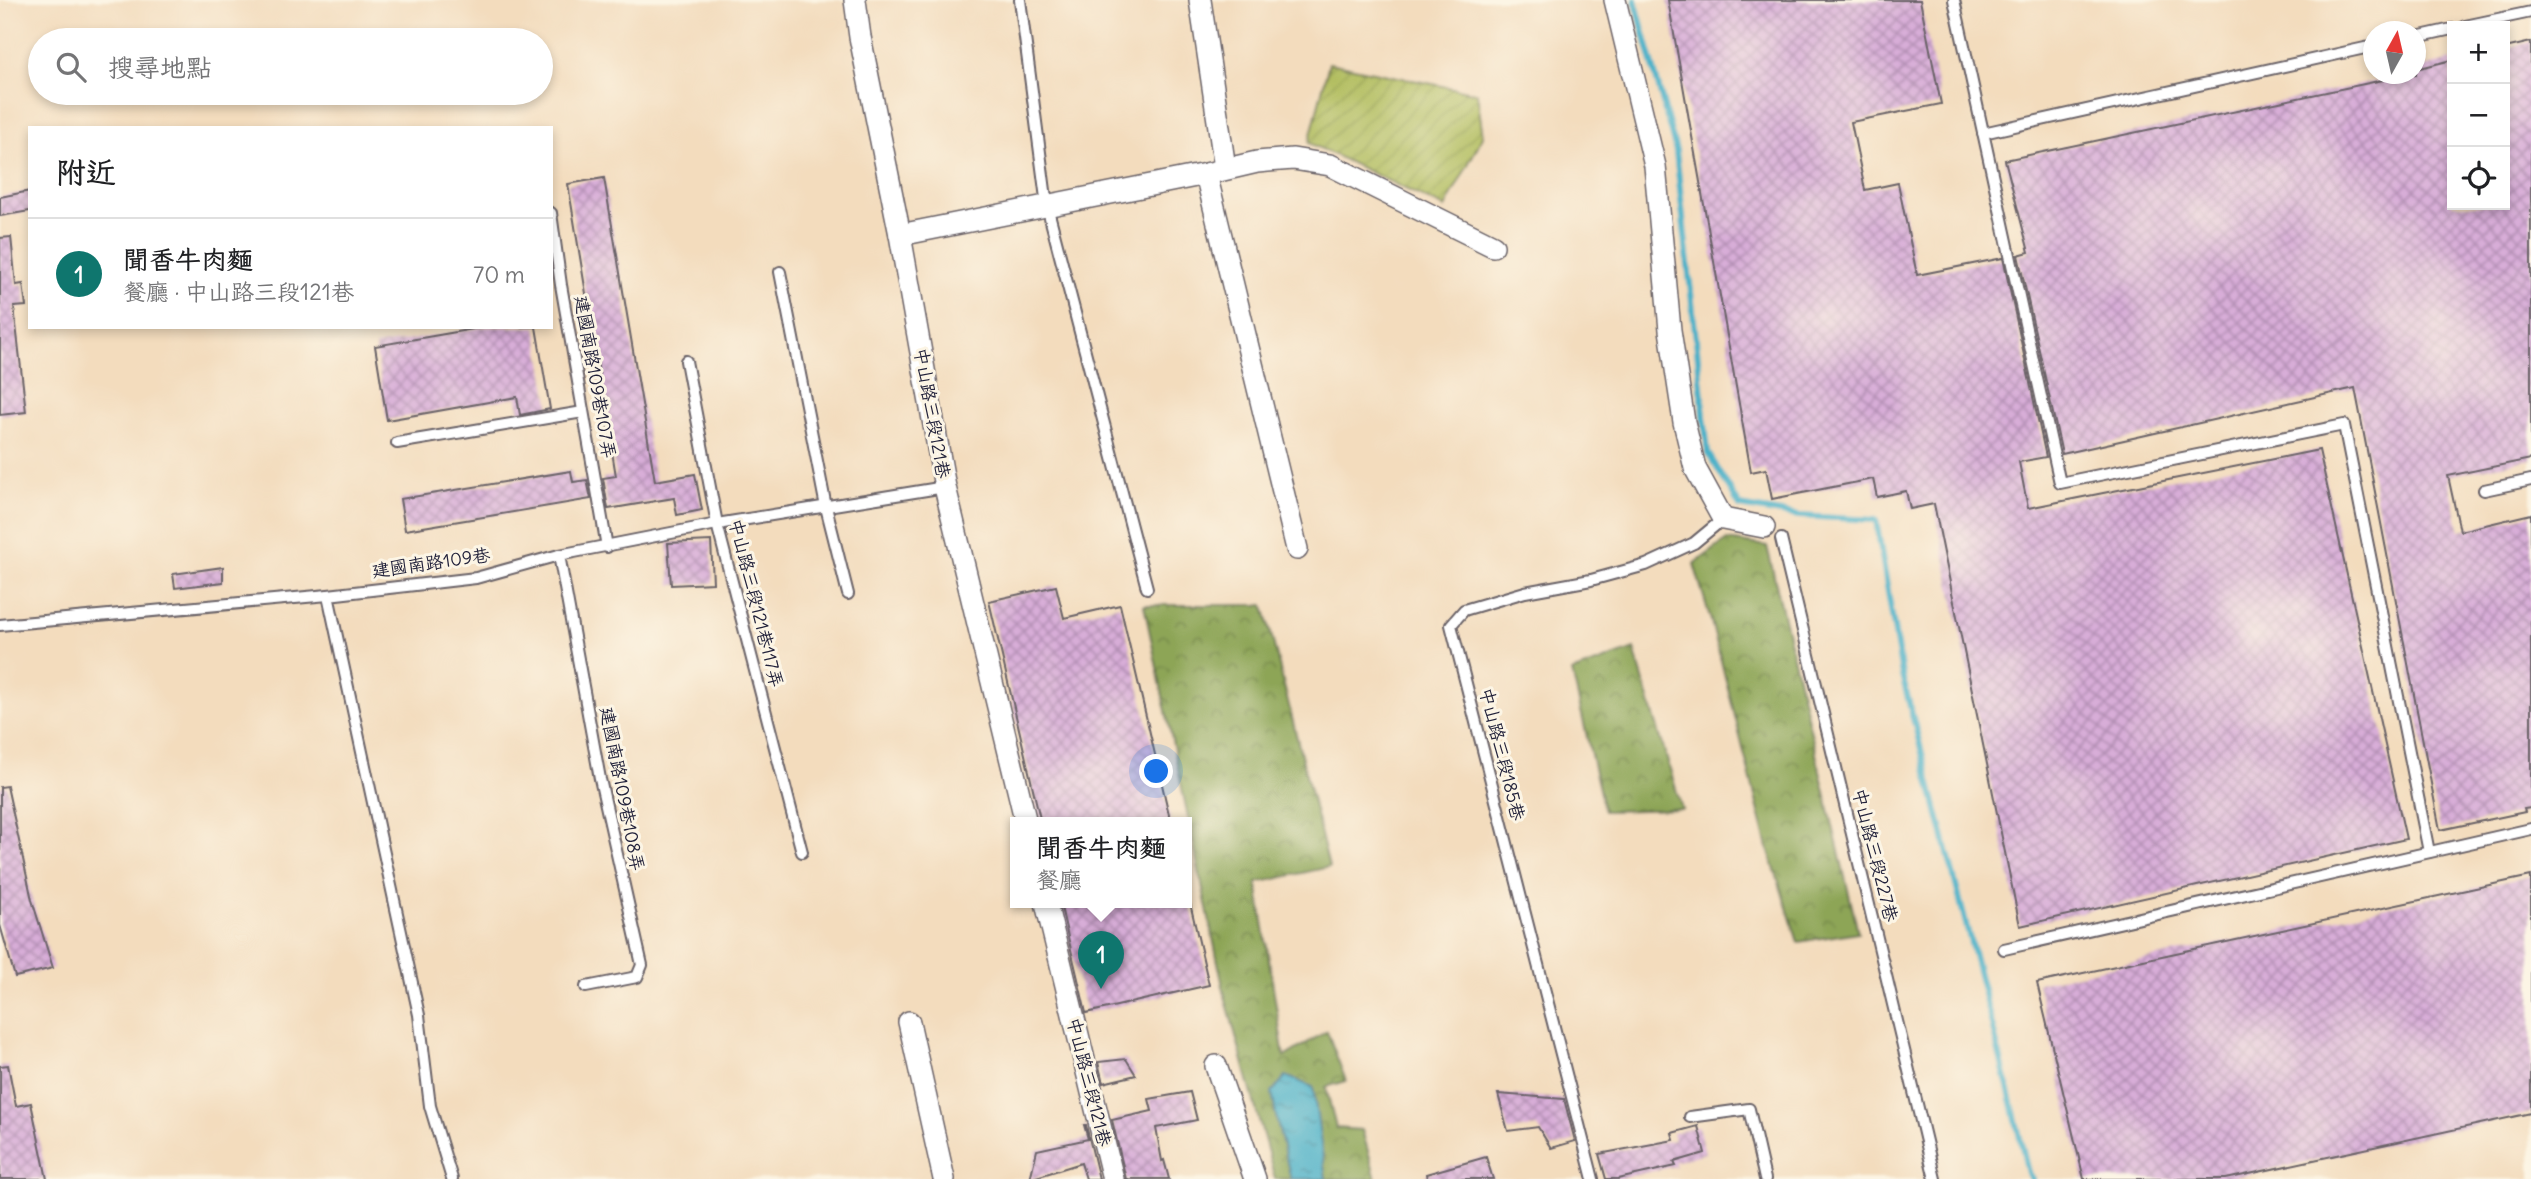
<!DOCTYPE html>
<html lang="zh-TW">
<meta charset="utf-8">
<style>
body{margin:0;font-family:Delius,"LXGW WenKai TC",sans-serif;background:#f6f6f6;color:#202124}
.controls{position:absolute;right:21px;top:21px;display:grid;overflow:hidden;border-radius:0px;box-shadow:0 4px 10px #0003}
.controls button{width:63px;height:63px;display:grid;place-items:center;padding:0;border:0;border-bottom:2px solid #e0e0e0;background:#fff;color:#202124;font:35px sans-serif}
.compass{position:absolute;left:2363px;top:21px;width:63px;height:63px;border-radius:50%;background:#fff;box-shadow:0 4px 10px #0003;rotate:8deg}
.you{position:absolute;left:1157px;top:772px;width:24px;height:24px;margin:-18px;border:5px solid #fff;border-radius:50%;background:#1a73e8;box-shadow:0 0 0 10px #1a73e833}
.badge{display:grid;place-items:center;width:46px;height:46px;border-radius:50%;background:#0f766e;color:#fff;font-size:23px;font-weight:700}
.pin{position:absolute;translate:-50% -58px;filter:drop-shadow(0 2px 4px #0008)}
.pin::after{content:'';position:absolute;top:37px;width:24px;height:21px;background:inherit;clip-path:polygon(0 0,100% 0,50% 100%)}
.popup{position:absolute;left:1010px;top:817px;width:182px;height:91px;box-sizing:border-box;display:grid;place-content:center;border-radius:0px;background:#fff;filter:drop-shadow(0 2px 5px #0005);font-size:23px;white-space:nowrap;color:#757577}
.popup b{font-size:26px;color:#202124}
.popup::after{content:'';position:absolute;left:50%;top:100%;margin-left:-14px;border:14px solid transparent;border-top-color:#fff}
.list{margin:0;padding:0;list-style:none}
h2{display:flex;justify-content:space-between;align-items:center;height:91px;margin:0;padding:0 28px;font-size:30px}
h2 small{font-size:23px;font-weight:400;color:#757577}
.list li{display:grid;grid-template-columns:46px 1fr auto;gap:21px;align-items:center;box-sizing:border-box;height:112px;padding:0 28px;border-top:2px solid #e0e0e0}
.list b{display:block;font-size:26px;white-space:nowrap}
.list p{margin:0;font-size:23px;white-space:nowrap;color:#757577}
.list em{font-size:23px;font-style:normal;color:#757577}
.icon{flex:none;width:38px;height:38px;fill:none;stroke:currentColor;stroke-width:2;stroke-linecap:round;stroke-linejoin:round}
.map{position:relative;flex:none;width:2531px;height:1179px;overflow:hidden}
.search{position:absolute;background:#fff;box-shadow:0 4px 10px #0003;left:28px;top:28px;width:525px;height:77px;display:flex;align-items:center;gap:18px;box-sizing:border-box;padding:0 24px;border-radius:38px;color:#757577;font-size:26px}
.panel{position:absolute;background:#fff;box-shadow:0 4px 10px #0003;left:28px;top:126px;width:525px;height:203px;border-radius:0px}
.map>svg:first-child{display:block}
.forest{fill:url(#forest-crowns);stroke:#586448;stroke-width:2}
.garden{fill:url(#garden-furrows);stroke:#6a704e;stroke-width:2}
.water{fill:url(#water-ripples);stroke:#366982;stroke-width:2}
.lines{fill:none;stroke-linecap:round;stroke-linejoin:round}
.stream{stroke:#49b0c8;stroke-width:6}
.building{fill:url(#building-cross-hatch)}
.lane-casing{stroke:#6b6368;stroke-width:14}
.street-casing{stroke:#6b6368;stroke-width:24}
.lane{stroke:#fff;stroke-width:10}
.street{stroke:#fff;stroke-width:21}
.labels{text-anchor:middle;stroke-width:6;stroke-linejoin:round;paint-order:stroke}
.street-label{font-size:18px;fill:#22223b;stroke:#fcf5e5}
</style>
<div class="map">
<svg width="2531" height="1179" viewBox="0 0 2531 1179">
<defs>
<pattern id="forest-crowns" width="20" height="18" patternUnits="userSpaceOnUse" patternTransform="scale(1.75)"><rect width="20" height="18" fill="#8da556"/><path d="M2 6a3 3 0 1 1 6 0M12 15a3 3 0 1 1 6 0" fill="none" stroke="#738648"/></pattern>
<pattern id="garden-furrows" width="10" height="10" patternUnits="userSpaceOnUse" patternTransform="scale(1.75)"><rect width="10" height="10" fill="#b2be60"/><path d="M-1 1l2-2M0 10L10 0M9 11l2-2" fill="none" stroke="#99a354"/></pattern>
<pattern id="water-ripples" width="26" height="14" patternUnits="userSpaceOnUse" patternTransform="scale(1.75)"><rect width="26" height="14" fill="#49b0c8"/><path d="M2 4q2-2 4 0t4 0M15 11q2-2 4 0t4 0" fill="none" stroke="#3c8fa4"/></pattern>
<pattern id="building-cross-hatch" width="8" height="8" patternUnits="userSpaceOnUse" patternTransform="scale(1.75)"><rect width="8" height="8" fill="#d8add8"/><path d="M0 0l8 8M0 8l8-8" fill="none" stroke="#af8cb0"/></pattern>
</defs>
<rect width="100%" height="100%" fill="#fcf5e5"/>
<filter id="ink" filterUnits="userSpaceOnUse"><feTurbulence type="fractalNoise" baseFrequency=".0143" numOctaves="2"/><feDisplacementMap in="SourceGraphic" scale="14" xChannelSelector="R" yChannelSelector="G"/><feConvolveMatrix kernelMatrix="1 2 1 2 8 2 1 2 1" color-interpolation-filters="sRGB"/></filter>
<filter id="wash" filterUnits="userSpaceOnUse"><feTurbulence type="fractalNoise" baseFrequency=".00686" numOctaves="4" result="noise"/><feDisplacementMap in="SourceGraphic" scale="28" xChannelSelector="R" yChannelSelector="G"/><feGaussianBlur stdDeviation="1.57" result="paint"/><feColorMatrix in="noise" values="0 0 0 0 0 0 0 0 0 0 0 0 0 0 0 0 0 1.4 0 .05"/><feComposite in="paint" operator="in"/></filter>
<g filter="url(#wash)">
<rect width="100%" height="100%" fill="#f3dcbd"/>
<g class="forest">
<path d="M1727 540 1767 546 1858 932 1798 942 1768 848 1711 621 1694 564Z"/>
<path d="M1144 605H1264L1329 867 1257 883 1284 1057 1327 1031 1346 1081 1326 1087 1336 1128 1362 1130 1376 1179H1275L1225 996Z"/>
<path d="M1634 649 1682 809 1604 811 1572 672Z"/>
</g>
<path class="garden" d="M1329 63 1477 93 1483 136 1445 208 1309 143Z"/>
<path class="water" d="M1286 1076 1313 1087 1326 1179H1291L1277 1122 1272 1092Z"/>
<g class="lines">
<path class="stream" d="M1635 0 1676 151 1708 453 1740 506 1799 516 1876 520 1902 675 2012 1103 2028 1173 2032 1179"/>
</g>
<g id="blocks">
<g class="building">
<path d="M1668 0H1920L1941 104 1851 122 1865 190 1898 183 1917 275 2003 258 2046 457 2019 462 2028 508 2319 450 2406 839 2020 926 1934 504 1910 509 1906 491 1877 497 1873 479 1772 499 1766 469 1751 472Z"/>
<path d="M2531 42V459L2448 476 2460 531 2531 514V808L2524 809 2525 812 2440 830 2355 388 2062 454 2018 255 2029 252 2005 160 2383 80 2382 77 2396 74H2416V69L2452 60V205H2505V48Z"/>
<path d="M604 178 655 481 695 474 702 510 677 515 674 498 608 509 603 478 616 476 568 184Z"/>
<path d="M30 191V211L0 216V197Z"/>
<path d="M11 237 16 285 23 284 26 306 14 307 26 412 0 415V238Z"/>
<path d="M485 327H536L550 409 520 415 517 397 387 420 375 346Z"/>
<path d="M571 471 573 482 587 480 591 499 405 530 400 499Z"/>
<path d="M711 541 713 583 671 585 668 543Z"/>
<path d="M223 567V582L175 588 173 574Z"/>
<path d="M1056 586 1064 618 1120 605 1171 823H1041L989 601Z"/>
<path d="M7 786 32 900 53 968 15 977 0 925V787Z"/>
<path d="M2531 876V1113L2226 1179H2084L2037 983Z"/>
<path d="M1060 903H1190L1209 985 1086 1013Z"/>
<path d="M1126 1059 1136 1075 1103 1083 1098 1062Z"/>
<path d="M8 1065 16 1106 31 1103 47 1179H0V1066Z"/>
<path d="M1190 1092 1197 1120 1156 1128 1162 1161 1164 1160 1169 1179H1126L1112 1120 1152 1111 1149 1099Z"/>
<path d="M1498 1094 1564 1099 1575 1141 1551 1148 1538 1127 1508 1131Z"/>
<path d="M1084 1125H1086L1099 1179H1086L1081 1163 1030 1179 1037 1150 1088 1139Z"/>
<path d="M1698 1126 1705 1153 1674 1162 1676 1166 1618 1179H1606L1599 1154 1674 1140 1672 1133Z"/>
<path d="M1486 1157 1493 1179H1427L1426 1174Z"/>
</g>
</g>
</g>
<g filter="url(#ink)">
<use href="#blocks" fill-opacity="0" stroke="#6b6368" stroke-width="2"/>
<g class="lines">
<defs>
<g id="lane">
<path d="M1020 0 1047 206 1147 588"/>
<path d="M1954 0 2060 483 2344 425 2429 852"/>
<path d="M2465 26 2531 12"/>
<path d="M2416 37 2452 29"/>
<path d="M1983 133 2374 46"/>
<path d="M551 213 561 285 607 547"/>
<path d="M780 272 826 507 848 594"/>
<path d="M686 361 717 524 802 852"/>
<path d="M397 443 583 412"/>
<path d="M2484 490 2531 480"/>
<path d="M1781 539 1935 1179"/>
<path d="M559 555 600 779 642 965 637 977 586 987"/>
<path d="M328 595 419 1015 430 1106 452 1179"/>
<path d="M0 625 328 595 476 578 559 555 717 524 945 487"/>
<path d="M2004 949 2531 829"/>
<path d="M1690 1117 1749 1109 1765 1179"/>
<path d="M1593 1179 1451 625 1464 610 1525 592 1591 580 1646 565 1694 543 1723 519"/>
</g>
<g id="street">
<path d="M855 0 860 37 900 235 945 487 1026 823"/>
<path d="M1200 0 1225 168"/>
<path d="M1615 0 1655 166 1670 330 1684 422 1695 468 1723 519 1764 527"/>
<path d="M1206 174 1297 549"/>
<path d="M900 235 1206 174 1257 162 1293 159 1330 165 1493 246"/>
<path d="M1046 903 1113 1179"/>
<path d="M909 1022 944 1179"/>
<path d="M1216 1066 1255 1179"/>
</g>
</defs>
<use href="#lane" class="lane-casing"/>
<use href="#street" class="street-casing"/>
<use href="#lane" class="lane"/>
<use href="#street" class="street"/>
</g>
</g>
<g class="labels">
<g class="street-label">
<text transform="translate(595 377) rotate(80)" y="6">建國南路109巷107弄</text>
<text transform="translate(932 413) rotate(80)" y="6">中山路三段121巷</text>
<text transform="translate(431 563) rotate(-8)" y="6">建國南路109巷</text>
<text transform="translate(756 603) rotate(76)" y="6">中山路三段121巷117弄</text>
<text transform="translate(1502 754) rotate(76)" y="6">中山路三段185巷</text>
<text transform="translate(622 789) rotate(79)" y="6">建國南路109巷108弄</text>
<text transform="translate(1875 855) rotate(76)" y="6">中山路三段227巷</text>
<text transform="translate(1089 1082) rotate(76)" y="6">中山路三段121巷</text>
</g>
</g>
</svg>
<div class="controls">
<button>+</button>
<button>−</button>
<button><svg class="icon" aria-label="locate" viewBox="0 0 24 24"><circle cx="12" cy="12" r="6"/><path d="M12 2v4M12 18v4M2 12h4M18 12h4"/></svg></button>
</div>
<svg class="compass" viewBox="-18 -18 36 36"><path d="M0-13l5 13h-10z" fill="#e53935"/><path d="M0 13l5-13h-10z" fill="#757577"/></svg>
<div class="you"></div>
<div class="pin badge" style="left:1101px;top:989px">1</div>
<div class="popup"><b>聞香牛肉麵</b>餐廳</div>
<div class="search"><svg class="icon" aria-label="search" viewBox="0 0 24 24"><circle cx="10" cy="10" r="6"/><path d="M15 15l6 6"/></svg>搜尋地點</div>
<section class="panel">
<h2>附近<small></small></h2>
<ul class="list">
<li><span class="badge">1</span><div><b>聞香牛肉麵</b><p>餐廳 · 中山路三段121巷</p></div><em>70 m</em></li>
</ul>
</section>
</div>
